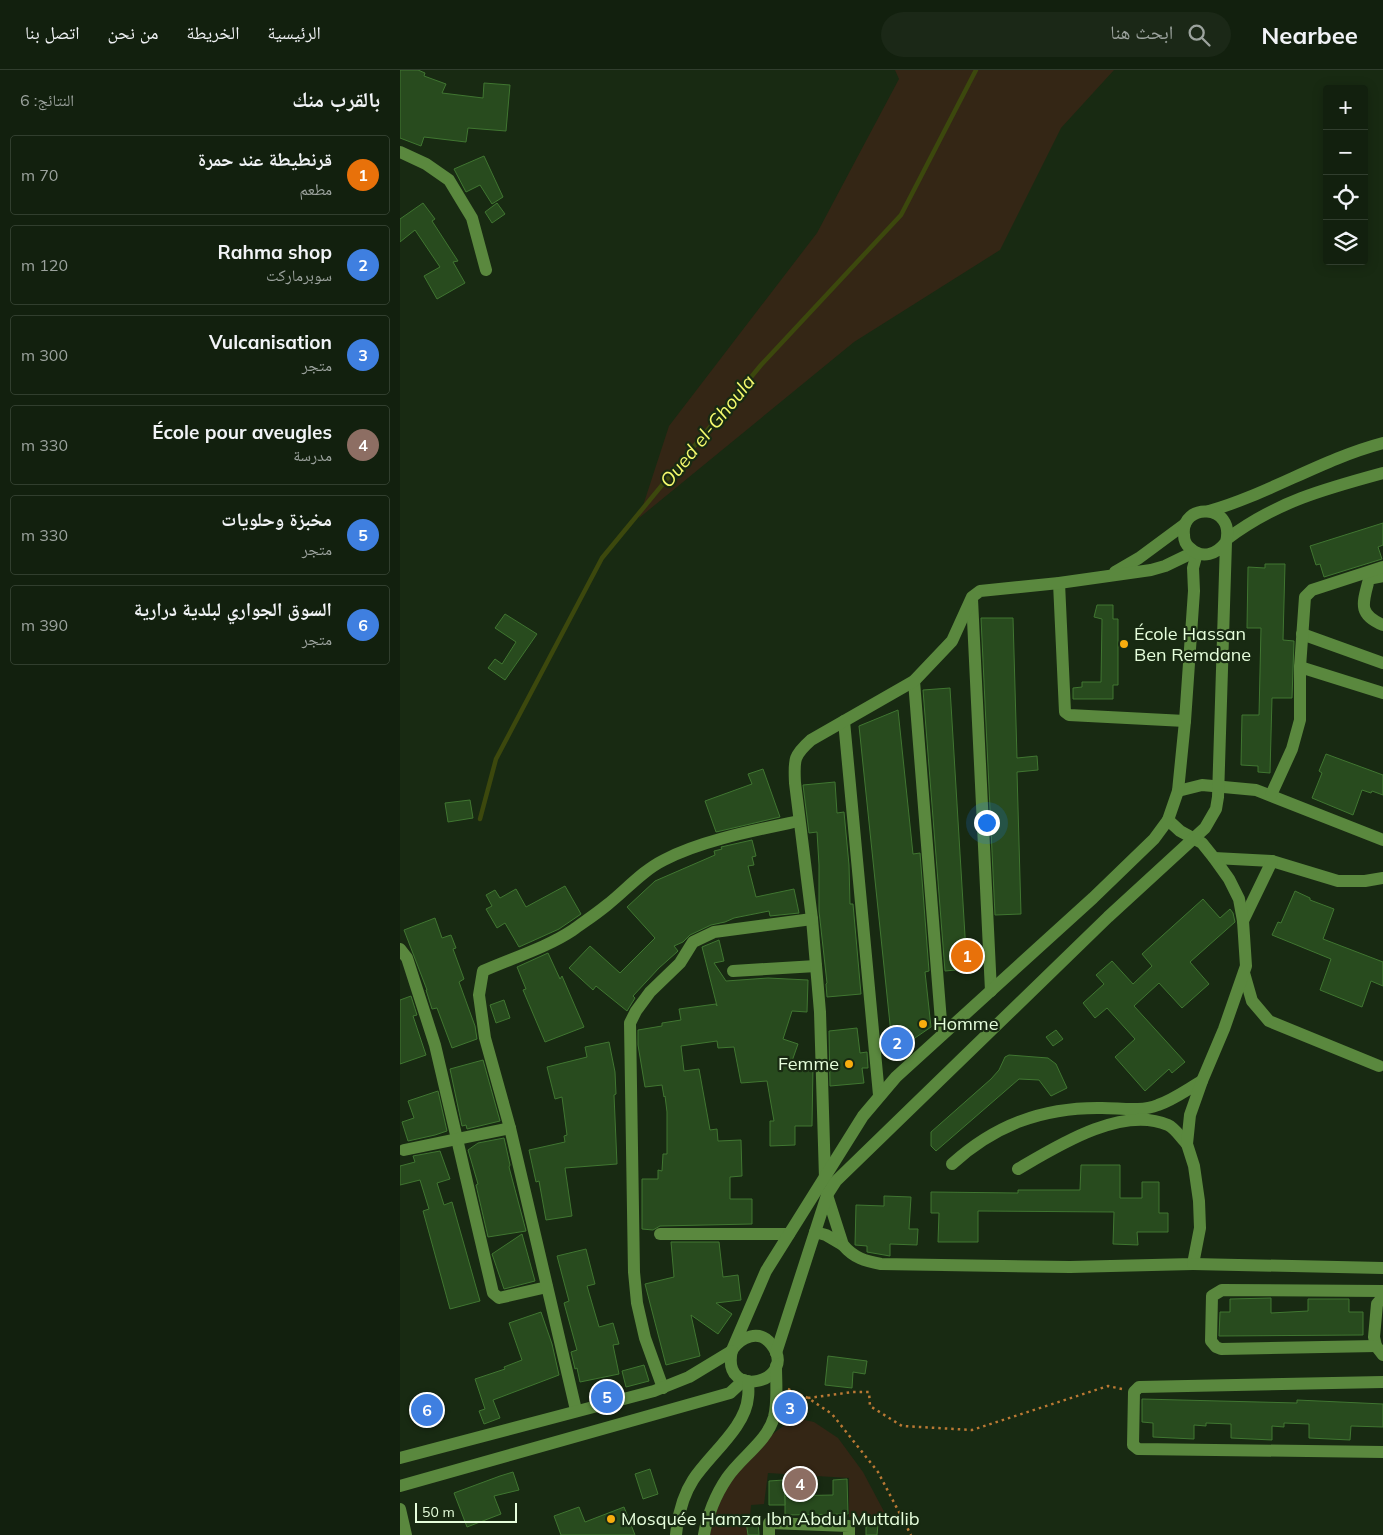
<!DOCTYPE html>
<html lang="ar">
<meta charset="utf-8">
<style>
body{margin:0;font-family:Mulish,"Noto Naskh Arabic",sans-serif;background:#1b2817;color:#f1f3f6;direction:rtl}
.controls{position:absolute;right:15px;top:15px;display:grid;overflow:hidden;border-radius:5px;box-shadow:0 2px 12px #0003}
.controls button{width:45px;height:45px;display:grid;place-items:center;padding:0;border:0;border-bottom:1px solid #313e2e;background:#12200e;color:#f1f3f6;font:25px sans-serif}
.scale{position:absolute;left:15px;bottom:12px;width:102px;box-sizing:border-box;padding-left:5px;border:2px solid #e6fedc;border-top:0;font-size:14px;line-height:18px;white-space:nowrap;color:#e6fedc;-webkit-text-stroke:4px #182a12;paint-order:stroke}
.you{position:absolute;left:586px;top:752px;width:18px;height:18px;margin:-12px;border:4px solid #fff;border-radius:50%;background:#1a73e8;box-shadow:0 0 0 8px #1a73e833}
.badge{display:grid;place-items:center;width:32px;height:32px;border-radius:50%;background:#ea580c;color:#fff;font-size:16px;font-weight:700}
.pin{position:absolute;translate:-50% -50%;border:2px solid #fff;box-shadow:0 1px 5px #0006}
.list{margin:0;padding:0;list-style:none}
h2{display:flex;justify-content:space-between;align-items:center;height:65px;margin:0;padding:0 20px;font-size:21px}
h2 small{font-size:16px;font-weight:400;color:#9ca39e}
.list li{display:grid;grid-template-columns:32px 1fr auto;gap:15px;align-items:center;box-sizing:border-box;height:80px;margin:0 10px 10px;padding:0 10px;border:1px solid #313e2e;border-radius:5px}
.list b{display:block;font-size:19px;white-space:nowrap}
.list p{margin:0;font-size:16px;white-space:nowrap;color:#9ca39e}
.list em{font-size:16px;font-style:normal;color:#9ca39e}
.icon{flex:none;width:28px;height:28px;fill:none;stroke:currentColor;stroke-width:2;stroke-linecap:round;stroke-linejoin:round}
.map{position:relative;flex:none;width:983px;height:1465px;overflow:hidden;direction:ltr}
header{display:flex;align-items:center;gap:30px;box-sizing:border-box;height:70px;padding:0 25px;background:#12200e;border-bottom:1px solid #313e2e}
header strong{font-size:24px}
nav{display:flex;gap:28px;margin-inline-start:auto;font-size:18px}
.search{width:350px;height:45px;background:#1b2817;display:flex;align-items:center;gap:12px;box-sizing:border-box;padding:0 18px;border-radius:28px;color:#9ca39e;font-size:19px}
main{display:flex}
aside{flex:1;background:#12200e}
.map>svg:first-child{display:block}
.green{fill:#342615}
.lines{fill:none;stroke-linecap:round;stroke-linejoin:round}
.stream{stroke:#3c480d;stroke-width:4.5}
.building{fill:#284b1e;stroke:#407631}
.path{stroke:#ba7934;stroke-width:2.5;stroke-dasharray:2.5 4;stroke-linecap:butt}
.minor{stroke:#5a883e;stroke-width:12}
.poi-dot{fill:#f8ad0e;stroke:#182a12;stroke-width:2}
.labels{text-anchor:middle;stroke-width:4.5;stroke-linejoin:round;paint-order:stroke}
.poi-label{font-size:18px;fill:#e6fedc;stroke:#182a12;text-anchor:start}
.water-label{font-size:19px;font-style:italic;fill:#f5fb6d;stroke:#182a12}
</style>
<header>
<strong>Nearbee</strong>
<div class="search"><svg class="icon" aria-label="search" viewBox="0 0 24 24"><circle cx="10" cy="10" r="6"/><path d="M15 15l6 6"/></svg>ابحث هنا</div>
<nav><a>الرئيسية</a><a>الخريطة</a><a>من نحن</a><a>اتصل بنا</a></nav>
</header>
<main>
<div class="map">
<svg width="983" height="1465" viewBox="0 0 983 1465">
<rect width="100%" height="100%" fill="#182a12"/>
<g class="green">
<path d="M495 0H714L661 58 600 180 454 272 239 448 269 356 417 163 499 9Z"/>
<path d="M399 1349 414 1352 438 1368 463 1402 489 1451 449 1447V1408L368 1403 364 1434 351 1435 349 1461 359 1465H310C314 1443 325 1420 337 1401 345 1389 375 1360 388 1353 391 1351 395 1350 399 1349Z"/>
</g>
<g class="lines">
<path class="stream" d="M80 749 96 689 202 488 361 295 501 145 576 0"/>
</g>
<g class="building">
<path d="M0 0H18L25 3 24 6 46 14 42 23 83 28 84 13 110 15 106 61 68 58 66 72 24 67 21 76 0 68Z"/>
<path d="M84 86 103 127 92 134 80 115 66 122 54 99Z"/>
<path d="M23 133 35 149 32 151 58 191 53 192 65 213 37 229 24 206 40 197 15 160 0 172V149Z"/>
<path d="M97 133 105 144 92 153 85 142Z"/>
<path d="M983 453V475L978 477 982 489 924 507 920 494 916 495 910 476Z"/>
<path d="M865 494H885L883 570 894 571 892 628H872L870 703 858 702V696L841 695 842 645H859L861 558H847L848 497 865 498Z"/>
<path d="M697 535H713V549H718V615H713V629H673V618L682 617V612H701L702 549 694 547Z"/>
<path d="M105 544 137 564 105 610 88 598 95 589 102 594 116 572 95 558Z"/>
<path d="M581 548H613L617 688 637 686 638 700 617 702 621 844 595 845Z"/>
<path d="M550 618 567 899 545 901 523 620Z"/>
<path d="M498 640 513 784 520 783 529 901 525 902 531 957 493 983 459 656Z"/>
<path d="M926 684 983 705V725L972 721 971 723 962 720 953 745 912 728 922 703 919 701Z"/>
<path d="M363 699 380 747 316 762 305 731 352 714 348 704Z"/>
<path d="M435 712 437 743 444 742 449 795 450 834H453L461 924 427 927 426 914 427 913 419 841V795L417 762 409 763 403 715Z"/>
<path d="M70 730 73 748 48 752 45 733Z"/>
<path d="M352 770 356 786 352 787 354 795 348 796 356 827 394 819 399 843 370 846 369 841 334 848 325 852 311 855 290 865 283 872 274 876 278 881 277 882 259 898 233 926 235 928 227 941 196 916 193 920 169 898 190 876 220 903 255 868 227 837 255 811 315 785 314 781 322 779 321 777Z"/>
<path d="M165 816 181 844 159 859 119 877 105 853 97 858 86 839 92 836 86 825 95 820 100 828 116 819 126 837Z"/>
<path d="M895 821 910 828V830L934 839 923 869 983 892V916L971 911 962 937 920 920 931 889 872 865 878 852 881 853Z"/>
<path d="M803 829 820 848 830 839 833 843 835 852 790 892 809 914 782 938 759 913 734 936 785 992 772 1003 769 999 745 1021 715 987 735 969 707 938 695 948 683 933 704 914 696 905 712 891 733 914 752 896 742 884Z"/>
<path d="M35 848 42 868 51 865 56 878 53 879 64 909 59 912 75 956 77 969 52 978 37 938 32 939 26 920H27L4 860Z"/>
<path d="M319 870 324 891 314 893 326 911 368 908 408 910 407 942 392 941 383 969 398 974 391 994 413 995 412 1056H395V1075L370 1076V1051H374L367 1011 341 1013 334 977 318 978 317 971 281 976 284 1001 299 999 310 1060 317 1059 318 1071 341 1070 342 1106 330 1107V1129H352V1154L260 1156 253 1160 242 1159V1109H258V1100L262 1101 263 1084H267V1042L265 1026 264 1027 262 1015 245 1017 238 975V960L262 956V953L281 950 279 939 316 934 317 936 302 877Z"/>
<path d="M148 883 160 909 162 906 184 957 145 972 123 920 126 919 117 897Z"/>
<path d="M11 926 17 945 13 946 26 985 0 994V930Z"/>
<path d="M104 930 110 948 96 953 90 935Z"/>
<path d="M457 958 460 983 467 982 468 998H462L464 1013 430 1016 429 961Z"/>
<path d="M656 960 663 969 653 976 646 967Z"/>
<path d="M209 972 215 1002 216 1024 214 1025 217 1094 165 1098 172 1146 146 1150 139 1111 136 1112 129 1080 165 1072 164 1066 167 1065 162 1027 155 1029 147 997 187 987 185 977Z"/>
<path d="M609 985 648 988 656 994 667 1018 651 1026 639 1010 619 1009 536 1081 531 1076V1062L591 1009 599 1000 605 987Z"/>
<path d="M83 990 100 1051 67 1059 66 1055 62 1056 50 999Z"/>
<path d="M38 1021 47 1061 35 1065 8 1071 2 1052 14 1048 8 1031Z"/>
<path d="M104 1068 110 1095 109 1097 126 1161 88 1167 76 1115 78 1114 68 1080 78 1073Z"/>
<path d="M40 1081 50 1109 37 1113 44 1135 52 1132 80 1231 50 1239 23 1141 29 1139 20 1110 0 1115V1096L15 1092 13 1086Z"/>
<path d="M681 1095H720V1128H742V1112H759V1143H768V1162H737L738 1175 713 1174 714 1142 578 1141V1172H538L539 1143H531V1122L618 1123V1120H680Z"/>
<path d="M484 1126 511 1127 509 1159H518L517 1175 490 1174V1186L467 1182V1176L455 1175 456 1135 484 1136Z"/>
<path d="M122 1164 135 1211 104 1219 92 1184Z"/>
<path d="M271 1172H319L323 1207 338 1205 341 1230 316 1233 332 1244 318 1264 291 1245 300 1286 266 1295 245 1214 274 1207Z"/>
<path d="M186 1179 195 1214 187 1216 199 1257 213 1253 219 1274 213 1275 219 1304 180 1312 177 1298 175 1299 171 1282 177 1280 164 1233 169 1231 157 1186Z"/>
<path d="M871 1228V1243L908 1241V1229H949V1242H963V1265L819 1266 820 1242H830V1229Z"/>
<path d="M141 1242 152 1274 159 1305 93 1330 100 1348 84 1354 79 1341 85 1339 75 1309 105 1299 104 1297 122 1290 109 1253Z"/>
<path d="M428 1286 467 1291 465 1304 453 1302 452 1318 425 1315Z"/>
<path d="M244 1295 249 1311 226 1317 222 1301Z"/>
<path d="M742 1329 897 1333V1330L983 1334V1357L951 1356 950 1370 909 1368V1354L884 1353V1357L872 1356V1370L831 1368V1354L806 1353V1356L794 1355V1369L753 1367V1353L742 1352Z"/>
<path d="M250 1399 258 1424 243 1429 235 1404Z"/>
<path d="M113 1402 119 1420 94 1426 101 1444 67 1457 54 1423 100 1406Z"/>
<path d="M447 1409 448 1444 385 1445V1426L433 1425V1410Z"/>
<path d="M384 1410 385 1435H369V1411Z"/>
<path d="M179 1437 185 1452 224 1437 235 1465H161L154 1446Z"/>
<path d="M358 1450 359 1465H348L346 1451Z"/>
<path d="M466 1453 478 1454 477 1465H466Z"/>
</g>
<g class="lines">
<g class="path">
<path d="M388 1319 408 1328 432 1344 478 1402 511 1465"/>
<path d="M408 1328 453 1322H469L470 1336 502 1356 572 1360 708 1316 722 1319"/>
</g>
<g class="minor">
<path d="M0 82 26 94 49 110 72 148 86 200"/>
<path d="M809 441C869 424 922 389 983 373"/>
<path d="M827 469C876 432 924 419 983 403"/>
<path d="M715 502 739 488 785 454"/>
<path d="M983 506 969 509C963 533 957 544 983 555"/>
<path d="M659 513 665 642 669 645 785 651"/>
<path d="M572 529 591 921"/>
<path d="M902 564 983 593"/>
<path d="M900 597 983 623"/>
<path d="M514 611 542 964"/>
<path d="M444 651 479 1025"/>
<path d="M778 721 802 715 856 720 983 770"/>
<path d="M871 725 892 679 900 650V597L905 527 912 520 983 497"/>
<path d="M814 788 872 791 938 811H965L983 808"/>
<path d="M843 851 872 791"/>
<path d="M0 879 7 888 35 975 93 1223 99 1228 147 1217"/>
<path d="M333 901 416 896"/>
<path d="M844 903 852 931 869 951 979 996"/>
<path d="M4 1080 110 1058"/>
<path d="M552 1094C595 1055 643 1037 702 1038 721 1038 740 1042 758 1035 773 1030 788 1019 802 1011"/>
<path d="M618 1099C657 1076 722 1035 768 1055 775 1058 781 1068 787 1074"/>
<path d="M425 1108 420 942 412 849 395 713C394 690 393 686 411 670L514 611 552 571 572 527 580 521 659 513 751 500 765 496 794 482"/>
<path d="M415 1162 426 1165 443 1175 427 1125"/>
<path d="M260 1164H389"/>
<path d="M443 1175C454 1188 465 1191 481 1194L670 1197 793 1194 800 1158 799 1131 794 1096 787 1074 790 1045 802 1011 824 959 846 896 843 851 839 829 829 809 814 788 802 773 780 761 768 750"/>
<path d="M793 1194 983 1198"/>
<path d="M983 1227 977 1234 974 1267 976 1276 983 1285"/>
<path d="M976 1276 821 1279 816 1277 811 1271 812 1226 822 1220 983 1221"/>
<path d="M332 1280C341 1267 359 1259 371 1274 401 1311 320 1333 332 1280L366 1201 463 1046 496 1007 693 828 754 769 768 750 778 721 785 651 794 521 793 498 797 483"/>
<path d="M376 1283 427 1125 436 1111 708 847 805 758 816 739 818 727 826 472C836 433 780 432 784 465 784 470 786 475 790 478 802 490 817 484 826 472"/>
<path d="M983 1312 739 1317 734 1322 733 1375 738 1379 983 1382"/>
<path d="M263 1318 245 1268 237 1233 234 1202 230 953 236 941 250 922 280 893 293 872 314 862 412 849"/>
<path d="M176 1340 110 1058 85 968 79 925 83 901C112 888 146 878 173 860 184 852 196 844 207 835 226 820 242 801 264 790 302 770 357 760 399 751"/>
<path d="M0 1388 254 1321 289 1307 332 1281"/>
<path d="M0 1416 330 1323 344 1310"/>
<path d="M0 1439 6 1465"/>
<path d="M276 1465C278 1445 282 1427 293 1410 309 1385 346 1357 348 1327 349 1322 348 1316 348 1311"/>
<path d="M304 1465C307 1446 316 1424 327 1408 341 1387 367 1372 374 1347 378 1331 376 1313 376 1296"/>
<path d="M369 1465V1453L449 1456V1465"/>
</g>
</g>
<g class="poi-dot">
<circle cx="724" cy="574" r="5"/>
<circle cx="523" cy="954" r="5"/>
<circle cx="449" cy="994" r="5"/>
<circle cx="211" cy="1449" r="5"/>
</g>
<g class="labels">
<g class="poi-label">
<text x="734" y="570">École Hassan<tspan x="734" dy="21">Ben Remdane</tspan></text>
<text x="533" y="960">Homme</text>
<text x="439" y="1000" text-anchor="end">Femme</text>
<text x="221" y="1455">Mosquée Hamza Ibn Abdul Muttalib</text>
</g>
<g class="water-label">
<text transform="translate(307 361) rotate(-51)" y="7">Oued el-Ghoula</text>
</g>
</g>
</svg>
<div class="controls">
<button>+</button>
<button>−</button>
<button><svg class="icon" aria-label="locate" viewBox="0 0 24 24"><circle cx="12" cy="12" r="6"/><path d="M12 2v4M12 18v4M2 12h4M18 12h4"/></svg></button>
<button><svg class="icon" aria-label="layers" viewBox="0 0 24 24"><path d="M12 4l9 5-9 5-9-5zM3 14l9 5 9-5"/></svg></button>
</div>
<div class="scale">50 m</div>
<div class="you"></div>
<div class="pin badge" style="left:567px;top:886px;background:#e8710a">1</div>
<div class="pin badge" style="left:497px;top:973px;background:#3f7fe0">2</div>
<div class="pin badge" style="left:390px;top:1338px;background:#3f7fe0">3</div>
<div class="pin badge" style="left:400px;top:1414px;background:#8d6e63">4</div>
<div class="pin badge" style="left:207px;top:1327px;background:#3f7fe0">5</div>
<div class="pin badge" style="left:27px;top:1340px;background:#3f7fe0">6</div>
</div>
<aside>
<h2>بالقرب منك<small>النتائج: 6</small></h2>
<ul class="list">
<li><span class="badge" style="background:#e8710a">1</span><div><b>قرنطيطة عند حمرة</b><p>مطعم</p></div><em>70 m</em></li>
<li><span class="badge" style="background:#3f7fe0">2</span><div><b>Rahma shop</b><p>سوبرماركت</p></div><em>120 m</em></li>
<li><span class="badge" style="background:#3f7fe0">3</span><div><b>Vulcanisation</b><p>متجر</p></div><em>300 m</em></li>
<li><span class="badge" style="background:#8d6e63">4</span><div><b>École pour aveugles</b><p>مدرسة</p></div><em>330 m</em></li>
<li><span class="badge" style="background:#3f7fe0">5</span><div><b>مخبزة وحلويات</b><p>متجر</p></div><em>330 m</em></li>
<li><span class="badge" style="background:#3f7fe0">6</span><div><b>السوق الجواري لبلدية درارية</b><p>متجر</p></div><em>390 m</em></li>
</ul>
</aside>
</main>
